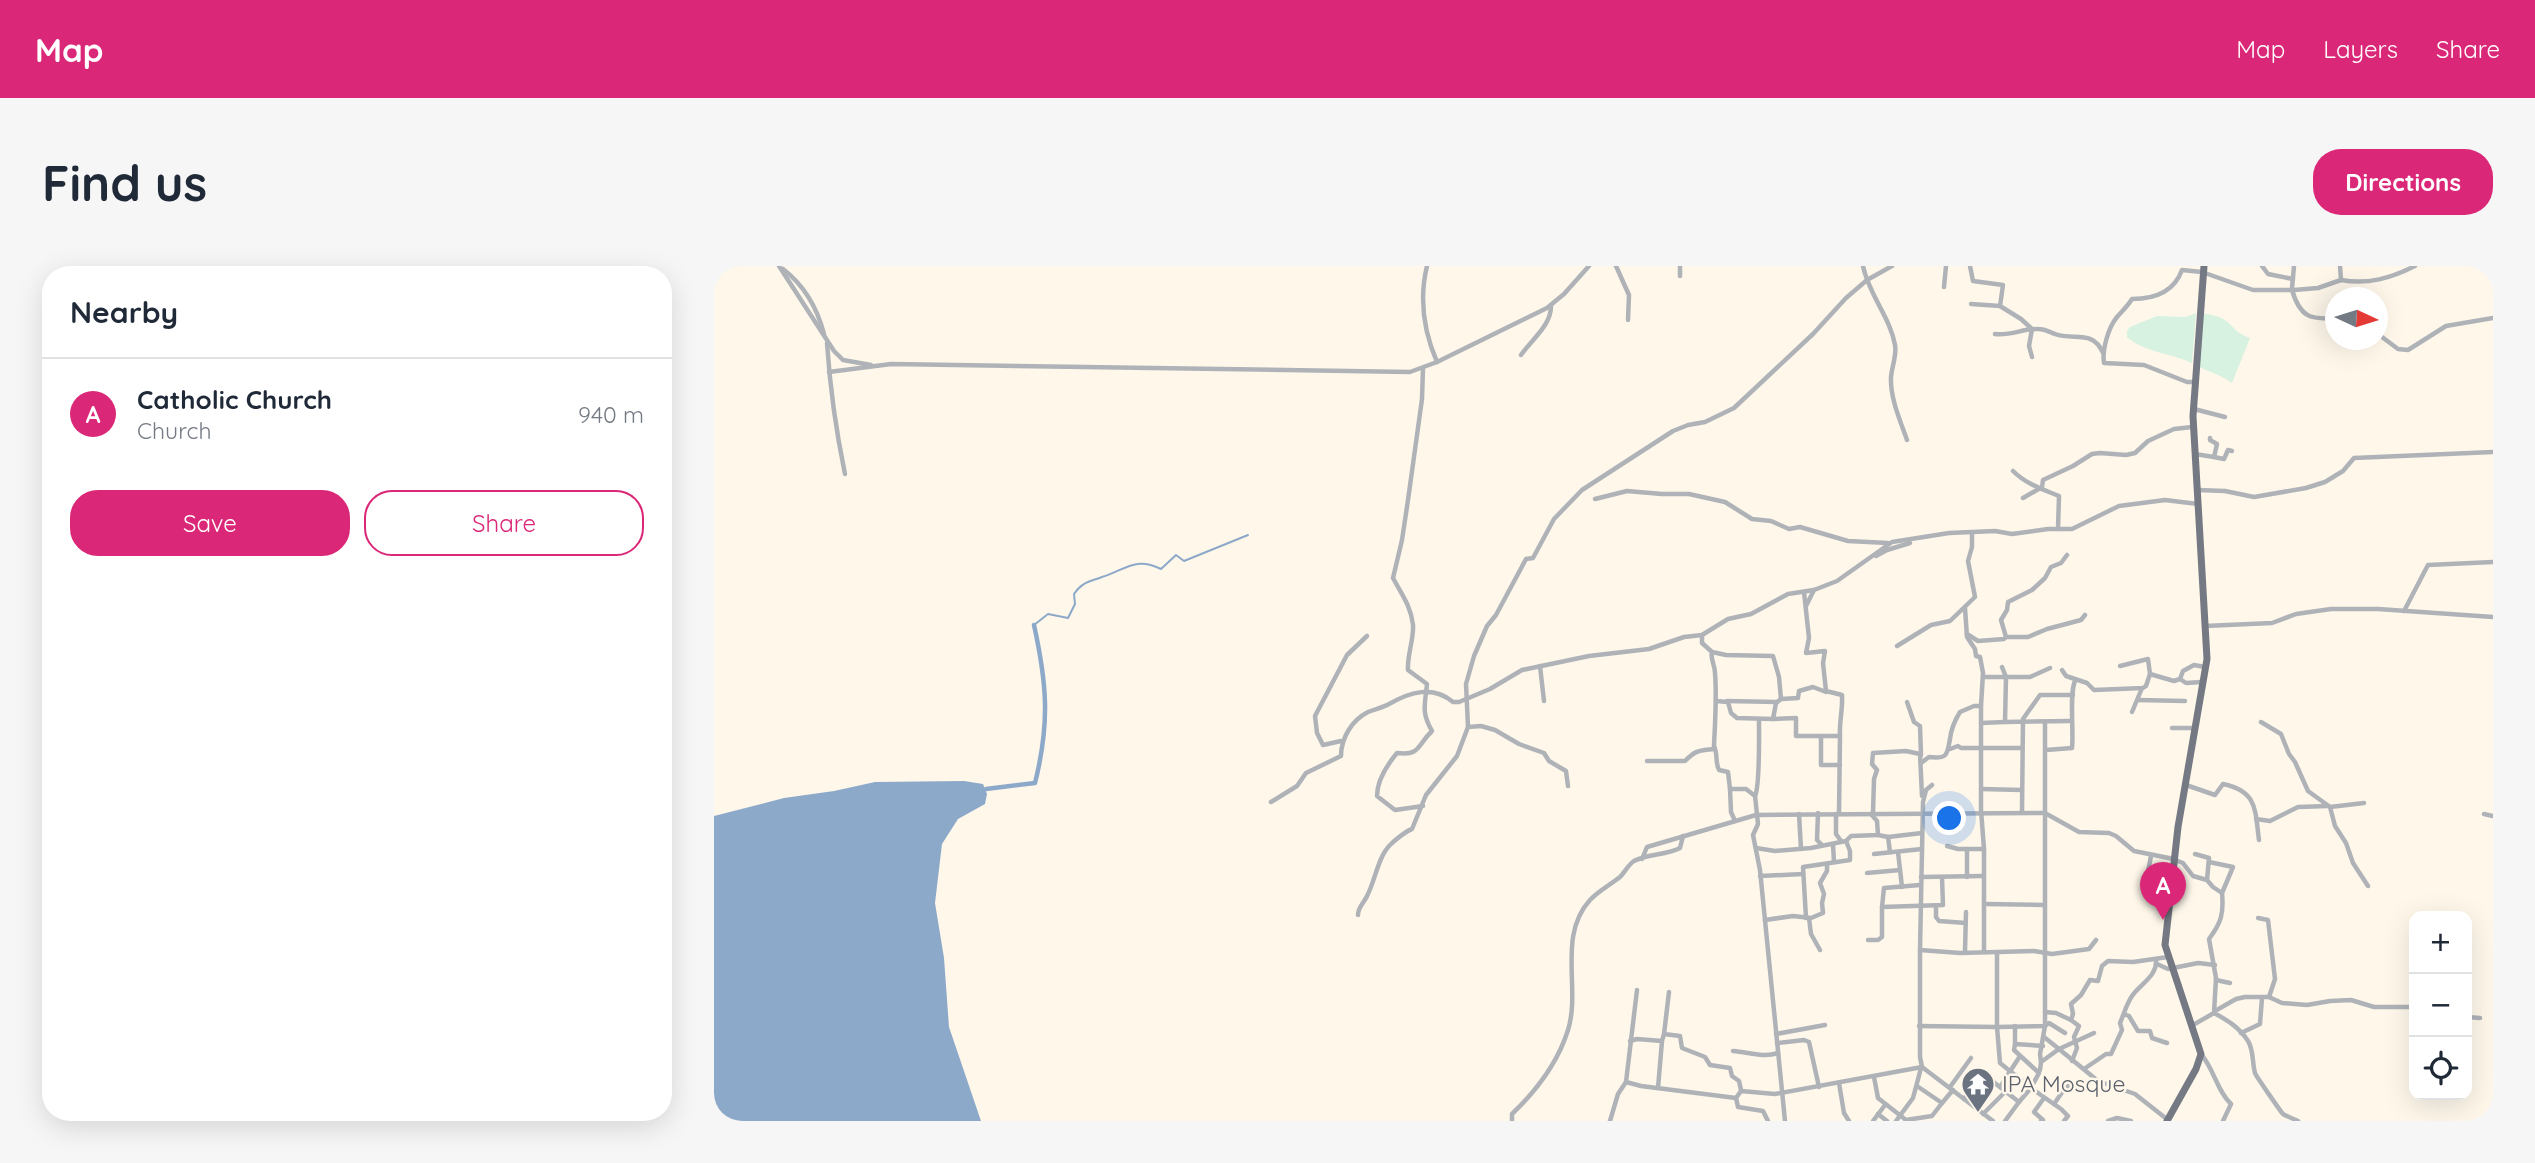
<!DOCTYPE html>
<meta charset="utf-8">
<style>
body{margin:0;font-family:Quicksand,sans-serif;background:#f6f6f7;color:#1f2937}
.controls{position:absolute;right:21px;bottom:21px;display:grid;overflow:hidden;border-radius:14px;box-shadow:0 7px 28px #0002}
.controls button{width:63px;height:63px;display:grid;place-items:center;padding:0;border:0;border-bottom:2px solid #e0e1e3;background:#fff;color:#1f2937;font:35px sans-serif}
.compass{position:absolute;left:1611px;top:21px;width:63px;height:63px;border-radius:50%;background:#fff;box-shadow:0 7px 28px #0002;rotate:94deg}
.you{position:absolute;left:1236px;top:553px;width:24px;height:24px;margin:-18px;border:5px solid #fff;border-radius:50%;background:#1a73e8;box-shadow:0 0 0 10px #1a73e833}
.badge{display:grid;place-items:center;width:46px;height:46px;border-radius:50%;background:#db2777;color:#fff;font-size:23px;font-weight:700}
.pin{position:absolute;translate:-50% -58px;filter:drop-shadow(0 2px 4px #0008)}
.pin::after{content:'';position:absolute;top:37px;width:24px;height:21px;background:inherit;clip-path:polygon(0 0,100% 0,50% 100%)}
.list{margin:0;padding:0;list-style:none}
h2{display:flex;justify-content:space-between;align-items:center;height:91px;margin:0;padding:0 28px;font-size:30px}
h2 small{font-size:23px;font-weight:400;color:#747a83}
.list li{display:grid;grid-template-columns:46px 1fr auto;gap:21px;align-items:center;box-sizing:border-box;height:112px;padding:0 28px;border-top:2px solid #e0e1e3}
.list b{display:block;font-size:26px;white-space:nowrap}
.list p{margin:0;font-size:23px;white-space:nowrap;color:#747a83}
.list em{font-size:23px;font-style:normal;color:#747a83}
.actions{display:flex;gap:14px;padding:21px 28px}
.actions a{flex:1;padding:16px 0;border:2px solid #db2777;border-radius:28px;text-align:center;font-size:24px;color:#db2777}
.actions .main{background:#db2777;color:#fff}
.icon{flex:none;width:38px;height:38px;fill:none;stroke:currentColor;stroke-width:2;stroke-linecap:round;stroke-linejoin:round}
.map{position:relative;flex:none;width:1779px;height:855px;overflow:hidden;border-radius:28px}
header{display:flex;align-items:center;gap:42px;box-sizing:border-box;height:98px;padding:0 35px;background:#db2777;color:#fff}
header strong{font-size:33px}
nav{display:flex;gap:38px;margin-inline-start:auto;font-size:24px}
.intro{display:flex;align-items:center;justify-content:space-between;box-sizing:border-box;height:168px;padding:0 42px}
h1{margin:0;font-size:49px}
.button{padding:18px 32px;border-radius:28px;background:#db2777;color:#fff;font-size:24px;font-weight:700}
main{display:flex;gap:42px;padding:0 42px}
aside{flex:1;background:#fff;border-radius:28px;box-shadow:0 7px 28px #0002}
.map>svg:first-child{display:block}
.green{fill:#d7f2e0}
.water{fill:#8da9c9}
.lines{fill:none;stroke-linecap:round;stroke-linejoin:round}
.stream{stroke:#8da9c9;stroke-width:2}
.river{stroke:#8da9c9;stroke-width:4.5}
.minor{stroke:#afb3b8;stroke-width:4.5}
.major{stroke:#747983;stroke-width:7}
.labels{text-anchor:middle;stroke-width:5;stroke-linejoin:round;paint-order:stroke}
.worship-label{font-size:23px;fill:#5b616d;stroke:#fef7ea;text-anchor:start}
</style>
<header>
<strong>Map</strong>
<nav><a>Map</a><a>Layers</a><a>Share</a></nav>
</header>
<div class="intro"><h1>Find us</h1><a class="button">Directions</a></div>
<main>
<aside>
<h2>Nearby<small></small></h2>
<ul class="list">
<li><span class="badge">A</span><div><b>Catholic Church</b><p>Church</p></div><em>940 m</em></li>
</ul>
<div class="actions"><a class="main">Save</a><a>Share</a></div>
</aside>
<div class="map">
<svg width="1779" height="855" viewBox="0 0 1779 855">
<rect width="100%" height="100%" fill="#fef7ea"/>
<g class="green">
<path d="M1482 47 1478 97C1459 88 1427 85 1413 71V65L1416 61 1443 50 1472 51Z"/>
<path d="M1487 47C1494 48 1505 50 1511 54 1520 61 1523 68 1536 72L1518 117C1506 108 1494 106 1482 99Z"/>
</g>
<path class="water" d="M250 515 269 518 273 528 271 538 244 553 228 578 221 637 230 692 235 761 267 855H0V550L70 532 120 525 161 516Z"/>
<g class="lines">
<path class="stream" d="M320 359 334 348 354 352 361 338 360 328C368 316 375 316 388 311 411 304 421 290 447 303L462 289 470 295 534 269"/>
<path class="river" d="M272 523 321 517C336 457 333 418 320 359"/>
<g class="minor">
<path d="M65 0 120 85 129 94 157 99"/>
<path d="M713 0C705 33 710 66 723 96"/>
<path d="M902 0 915 29 914 54"/>
<path d="M966 0V10"/>
<path d="M1149 0C1155 29 1176 51 1181 79 1183 89 1178 100 1177 111 1176 132 1186 154 1193 174"/>
<path d="M1256 0 1259 15 1289 19 1286 40 1307 53 1318 63 1315 80 1318 91"/>
<path d="M1548 0 1554 8 1579 13"/>
<path d="M1580 0 1578 22 1580 24 1604 22 1627 14 1626 0"/>
<path d="M69 3C91 20 103 41 110 68"/>
<path d="M1627 14C1654 19 1677 12 1701 0"/>
<path d="M1230 21 1232 0"/>
<path d="M1257 38 1286 40"/>
<path d="M1281 68C1297 70 1310 62 1325 63 1332 63 1335 66 1341 68 1360 75 1379 63 1389 87"/>
<path d="M1664 68 1684 83 1694 84 1732 60 1779 52"/>
<path d="M113 77C116 121 122 165 131 208"/>
<path d="M807 89C817 74 838 59 837 39"/>
<path d="M709 102 708 133 694 234 688 274 679 312C687 327 697 340 699 359 700 373 693 389 694 404L713 418C711 439 707 446 718 465 703 479 707 490 683 487 673 499 663 515 663 530L681 544 709 540"/>
<path d="M115 106 177 98 696 106 723 96 833 42 850 28 875 0"/>
<path d="M1478 116H1473L1430 99 1390 97C1388 84 1394 62 1403 51 1408 45 1413 41 1418 33 1441 33 1460 26 1468 4L1488 6 1539 24H1578C1586 51 1596 54 1622 52"/>
<path d="M1480 143 1511 151"/>
<path d="M1496 172V174L1503 178 1500 191 1510 193 1514 184 1518 185"/>
<path d="M1481 188 1500 191"/>
<path d="M1299 205C1312 218 1328 223 1345 230L1344 263"/>
<path d="M1484 224 1511 225 1540 231 1592 222 1611 216 1629 205 1640 192 1779 186"/>
<path d="M1309 232 1328 221 1329 214 1359 200 1378 188 1386 187 1412 189 1421 187 1434 175 1460 163 1478 161"/>
<path d="M881 233 913 225 948 228H975L1011 236 1038 253 1057 255 1075 263 1086 261 1134 275 1174 277"/>
<path d="M1162 290 1173 284 1196 277"/>
<path d="M1090 326 1095 372 1092 387 1111 385 1109 397 1112 425 1128 429C1129 443 1125 456 1126 470"/>
<path d="M1092 340 1100 324"/>
<path d="M1690 345 1714 299 1779 296"/>
<path d="M1491 360 1558 357 1582 348 1617 343H1664L1779 351"/>
<path d="M1253 368 1264 375 1290 373 1292 371 1287 354 1293 344 1294 336 1318 324 1331 312 1337 301 1347 297 1353 289"/>
<path d="M988 369V377L998 386C996 393 1001 399 1001 407 1003 431 1001 456 1000 480 1004 488 1001 497 1005 504L1014 506 1016 523H1032L1041 530 1044 558 1039 569 1046 604 1071 855"/>
<path d="M1292 371H1314L1333 363 1367 354 1371 349"/>
<path d="M1183 380 1217 359 1236 355 1261 331 1254 295 1258 281V267"/>
<path d="M998 386 1012 389 1059 390 1065 411 1067 433"/>
<path d="M826 400 830 435"/>
<path d="M1406 400 1434 393 1436 408"/>
<path d="M1288 401 1292 411 1291 456 1356 455"/>
<path d="M1348 404 1352 410 1373 417 1380 424 1429 422 1432 420 1436 408 1460 415 1466 413 1469 405 1480 399 1491 401"/>
<path d="M1269 411H1316L1336 402"/>
<path d="M1466 413 1472 417 1488 416"/>
<path d="M1424 434 1471 435"/>
<path d="M1002 435 1014 436 1017 447 1023 452 1059 453 1062 437 1067 433 1084 432 1085 425 1099 421 1112 426"/>
<path d="M1013 435 1063 436"/>
<path d="M1193 436 1200 456 1206 460 1207 489"/>
<path d="M1267 440V544L1270 583V686"/>
<path d="M1418 446 1428 422"/>
<path d="M1059 453 1082 452V470H1126L1125 547"/>
<path d="M1547 456 1567 468 1575 488 1581 496 1594 525 1616 541 1621 560 1632 577 1639 597 1654 620"/>
<path d="M1267 457 1291 456"/>
<path d="M1331 457V547L1365 566 1395 567 1402 570 1420 585 1460 593"/>
<path d="M754 461 767 460 781 464 805 478 830 487 835 495 852 505 854 520"/>
<path d="M1458 462H1481"/>
<path d="M1107 470V499H1126"/>
<path d="M627 475 609 479 603 467 601 450 633 389 653 370"/>
<path d="M1236 483 1244 480 1247 482H1308"/>
<path d="M1332 484 1358 482C1360 466 1355 428 1361 415"/>
<path d="M933 495H971C982 484 984 485 1000 483"/>
<path d="M1207 497 1215 491C1234 493 1233 489 1236 473 1237 464 1241 454 1246 446L1260 440H1267L1269 407 1266 391 1262 390 1261 383 1253 371 1251 342"/>
<path d="M1218 519 1212 524 1209 536 1206 684 1246 687 1320 685 1338 688 1375 683 1382 674"/>
<path d="M1472 519 1501 529 1509 518C1544 525 1541 545 1545 574"/>
<path d="M1016 523 1017 546 1021 555"/>
<path d="M1267 523 1308 524"/>
<path d="M1041 530C1046 520 1045 466 1045 453"/>
<path d="M557 536 583 520 592 507 627 490C627 472 638 454 654 446 661 443 668 442 675 438 696 426 719 419 739 436H745L776 423 808 404 875 390 935 383 970 371 988 369 1014 353 1037 348 1074 328 1100 324 1123 315 1178 276 1235 267 1281 265 1298 268 1334 263H1358L1405 240 1451 234 1484 238"/>
<path d="M1616 541 1650 537"/>
<path d="M1308 546 1309 453 1326 429H1359"/>
<path d="M1104 547 1103 574 1108 579"/>
<path d="M1159 547 1160 513 1163 504 1158 498 1159 487 1192 485 1206 488 1208 530"/>
<path d="M1085 548 1087 583"/>
<path d="M1122 548V568L1127 575"/>
<path d="M1770 548 1779 550"/>
<path d="M1542 553 1556 555 1584 541 1614 540"/>
<path d="M1164 569 1174 571 1208 567"/>
<path d="M1174 571 1176 586"/>
<path d="M1119 579 1120 596"/>
<path d="M1233 580 1244 583H1270"/>
<path d="M1042 582 1061 585 1097 582 1132 575 1137 570 1164 569 1163 555 1157 548"/>
<path d="M1253 583V611"/>
<path d="M1184 586 1188 621"/>
<path d="M1160 588 1208 583"/>
<path d="M1481 588 1495 592 1493 614"/>
<path d="M928 593 933 581 1042 549 1331 547V760L1326 788 1327 796"/>
<path d="M1461 594 1469 597 1479 610 1493 614 1499 621 1508 627C1510 648 1507 657 1495 673L1502 712 1500 747 1479 759"/>
<path d="M1495 596 1519 601 1508 627"/>
<path d="M1153 607 1186 604"/>
<path d="M1046 610 1089 608"/>
<path d="M1207 611 1269 610"/>
<path d="M1432 616 1437 590"/>
<path d="M1270 638 1331 639"/>
<path d="M1222 640V651L1225 655 1252 657"/>
<path d="M1168 641 1170 622 1206 619"/>
<path d="M644 649C644 641 650 637 653 630 661 615 664 591 676 579 681 574 692 565 698 563L712 529 743 490 754 461 752 418 760 390 773 360 782 349 812 293 819 292 840 253 868 224 959 165 974 159 991 156 1020 142 1099 68 1132 32 1153 14 1178 0"/>
<path d="M1092 652 1089 601 1136 594V585L1132 575"/>
<path d="M1095 652 1097 668 1106 684"/>
<path d="M1544 652 1554 654 1561 713 1555 731"/>
<path d="M1051 654 1079 650 1097 652 1109 647 1108 637 1110 628 1106 617 1113 605V599"/>
<path d="M1154 674H1164L1168 671V641L1229 639 1228 612"/>
<path d="M1206 684V791L1208 801 1279 855"/>
<path d="M1251 685 1252 646"/>
<path d="M1283 687V761L1331 760 1335 757 1351 767"/>
<path d="M1443 698 1454 703 1484 697 1501 699"/>
<path d="M1502 714 1516 717"/>
<path d="M955 726 950 768 966 770 968 782 991 791 996 799 1016 802 1018 810 1025 815 1027 824"/>
<path d="M1331 746 1342 747 1357 754"/>
<path d="M1410 748 1415 750 1424 765H1436L1438 772 1453 777"/>
<path d="M1753 751 1766 752"/>
<path d="M1205 760 1283 761 1286 797 1317 822 1305 836 1268 807 1250 833"/>
<path d="M1527 767 1546 758 1548 732"/>
<path d="M1062 768 1111 759"/>
<path d="M1330 771 1345 783 1380 767"/>
<path d="M916 775 923 773 948 775 950 768"/>
<path d="M1063 777 1090 774 1095 776 1105 821"/>
<path d="M1301 778V760"/>
<path d="M1329 780 1301 778 1300 784 1325 807 1317 822 1347 843 1354 850 1350 855"/>
<path d="M1019 785C1035 786 1048 792 1064 787"/>
<path d="M1487 788C1500 803 1503 825 1517 838L1509 855"/>
<path d="M1358 795 1363 782 1360 771 1365 760 1357 754 1359 748 1357 738 1367 729 1376 714 1384 715 1388 700 1394 695 1419 696 1454 691"/>
<path d="M1370 803 1392 788H1397L1408 764 1406 757C1410 748 1412 739 1418 730 1426 718 1444 710 1442 693"/>
<path d="M1326 804 1327 796 1345 783 1384 815 1421 828 1454 854"/>
<path d="M1160 811 1164 832 1192 854 1218 850 1228 837"/>
<path d="M912 816 923 724"/>
<path d="M1125 817 1130 847 1135 855"/>
<path d="M1203 820 1228 837 1239 824"/>
<path d="M1236 821 1257 792"/>
<path d="M1286 821 1306 790"/>
<path d="M944 822 948 775"/>
<path d="M1022 832 1024 841 1049 845 1054 855"/>
<path d="M1340 838 1349 825 1358 817"/>
<path d="M1164 848 1173 855"/>
<path d="M1269 848 1292 825"/>
<path d="M798 855V848C821 826 844 796 854 764 867 723 843 670 876 634 884 625 896 619 906 611 911 606 914 599 920 595 932 588 953 589 966 582L969 570"/>
<path d="M896 855 904 828 912 816 927 820 1022 832 1027 825 1061 828 1208 801"/>
<path d="M1159 855 1171 839"/>
<path d="M1182 855 1199 832 1207 802"/>
<path d="M1291 855 1305 836"/>
<path d="M1327 855 1329 854 1320 846 1330 832"/>
<path d="M1394 855 1403 852 1417 855"/>
<path d="M1584 855C1580 853 1574 851 1569 848 1567 846 1542 810 1541 807 1538 796 1540 785 1534 775 1525 761 1513 754 1500 747L1501 745 1522 733 1531 731H1555L1568 737 1593 739 1616 735 1637 734 1660 741H1700"/>
</g>
<path class="major" d="M1453 855 1482 803 1487 788 1451 679 1464 561 1493 393 1479 150 1490 0"/>
</g>
<defs>
<symbol id="temple-pin" viewBox="-11 -11 22 30"><path d="M0 17L-7.5 6A9.5 9.5 0 1 1 7.5 6Z" fill="#6b7280" stroke="#fef7ea"/><path d="M0-6L5-2H3V0L6.5 2.5H4V6H1.5V3h-3V6H-4V2.5H-6.5L-3 0V-2H-5Z" fill="#fff"/></symbol>
</defs>
<g fill-rule="evenodd">
<use href="#temple-pin" x="1245" y="799" width="38" height="52"/>
</g>
<g class="labels">
<g class="worship-label">
<text x="1288" y="826">IPA Mosque</text>
</g>
</g>
</svg>
<div class="controls">
<button>+</button>
<button>−</button>
<button><svg class="icon" aria-label="locate" viewBox="0 0 24 24"><circle cx="12" cy="12" r="6"/><path d="M12 2v4M12 18v4M2 12h4M18 12h4"/></svg></button>
</div>
<svg class="compass" viewBox="-18 -18 36 36"><path d="M0-13l5 13h-10z" fill="#e53935"/><path d="M0 13l5-13h-10z" fill="#747a83"/></svg>
<div class="you"></div>
<div class="pin badge" style="left:1449px;top:654px">A</div>
</div>
</main>
